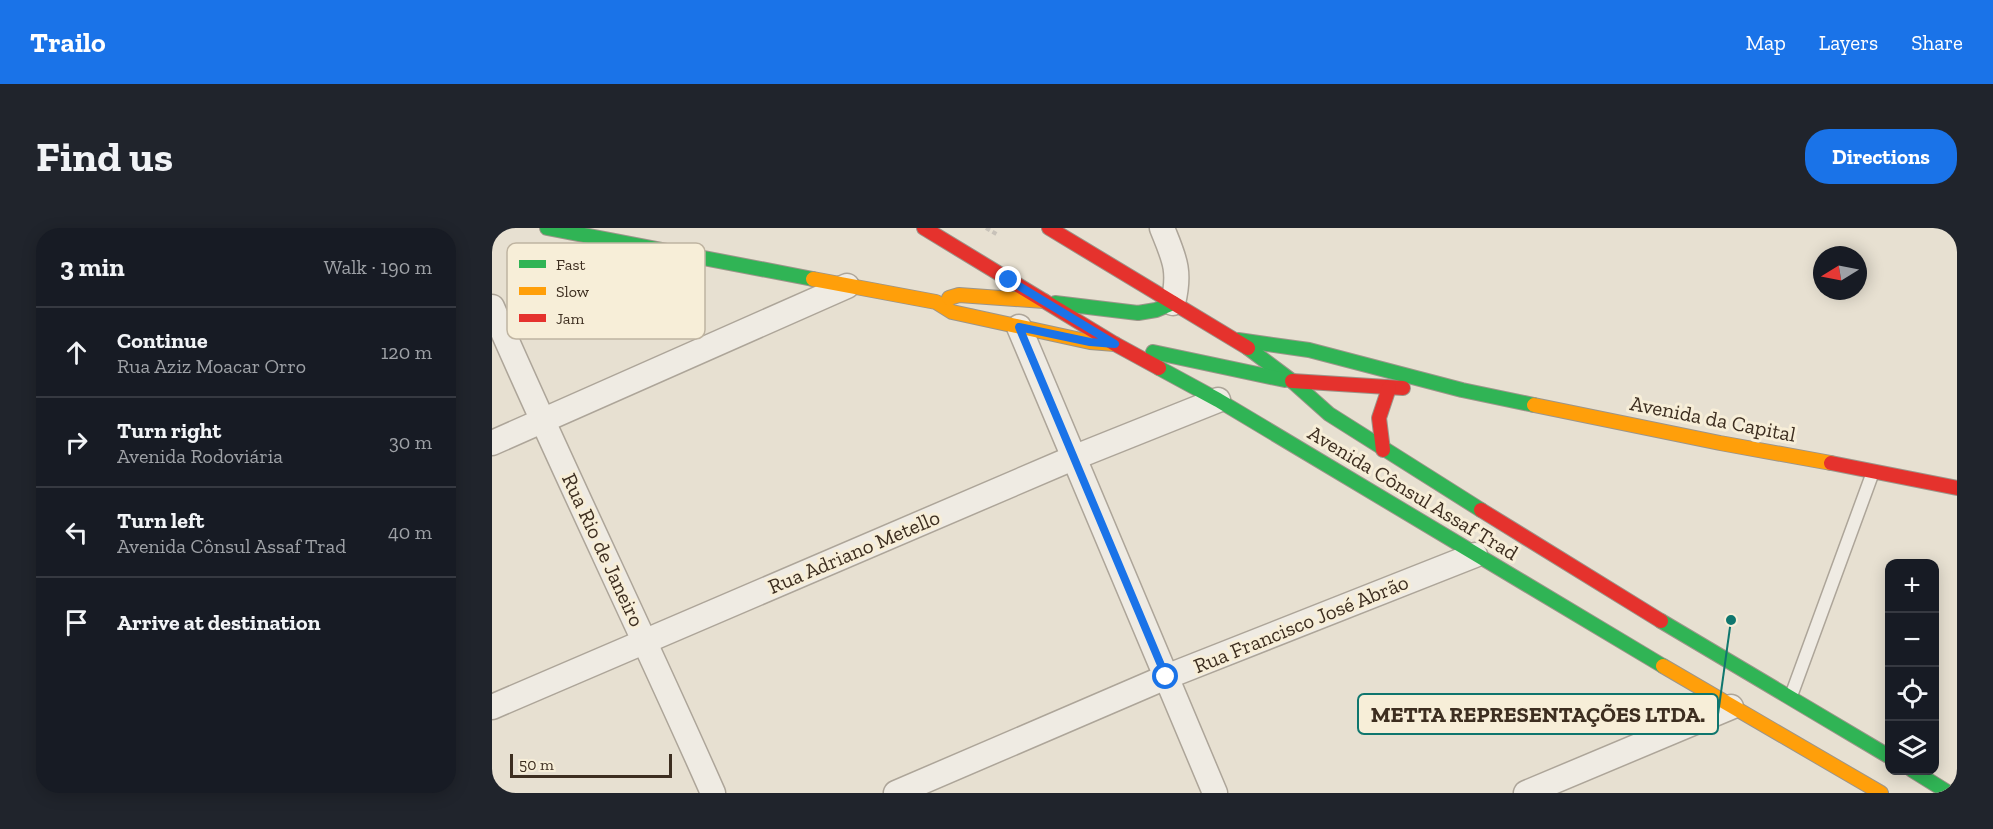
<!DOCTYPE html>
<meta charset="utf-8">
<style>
body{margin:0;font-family:"Zilla Slab",serif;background:#20242c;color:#f1f3f6}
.controls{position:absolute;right:18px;bottom:18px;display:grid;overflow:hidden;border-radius:12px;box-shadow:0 3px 15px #0003}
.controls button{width:54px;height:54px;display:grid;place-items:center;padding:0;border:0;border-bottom:2px solid #363941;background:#171b24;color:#f1f3f6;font:30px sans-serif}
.compass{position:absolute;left:1321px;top:18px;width:54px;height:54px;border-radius:50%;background:#171b24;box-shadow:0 3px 15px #0003;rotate:260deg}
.scale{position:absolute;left:18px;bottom:15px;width:162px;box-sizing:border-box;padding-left:6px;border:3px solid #3d2e20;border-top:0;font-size:16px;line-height:21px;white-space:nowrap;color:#3d2e20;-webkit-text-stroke:4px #f7eed8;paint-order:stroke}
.stop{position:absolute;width:18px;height:18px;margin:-14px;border:4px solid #1a73e8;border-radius:50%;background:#fff}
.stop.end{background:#1a73e8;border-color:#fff;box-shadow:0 2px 6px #0008}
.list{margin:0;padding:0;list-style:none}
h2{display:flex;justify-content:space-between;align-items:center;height:78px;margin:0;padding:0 24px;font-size:26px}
h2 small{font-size:20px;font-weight:400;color:#9ea1a6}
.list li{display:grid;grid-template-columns:39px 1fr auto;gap:18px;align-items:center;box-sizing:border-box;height:90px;padding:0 24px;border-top:2px solid #363941}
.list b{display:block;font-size:22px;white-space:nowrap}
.list p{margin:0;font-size:20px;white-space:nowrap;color:#9ea1a6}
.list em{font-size:20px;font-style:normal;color:#9ea1a6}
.icon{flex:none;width:33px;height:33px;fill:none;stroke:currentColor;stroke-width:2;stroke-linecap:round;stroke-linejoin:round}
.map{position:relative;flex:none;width:1465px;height:565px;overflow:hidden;border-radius:24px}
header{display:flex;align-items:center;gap:36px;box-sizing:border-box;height:84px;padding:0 30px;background:#1a73e8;color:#fff}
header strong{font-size:28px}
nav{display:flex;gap:33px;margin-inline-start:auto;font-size:21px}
.intro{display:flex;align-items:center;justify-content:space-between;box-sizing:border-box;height:144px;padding:0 36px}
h1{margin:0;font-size:42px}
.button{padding:15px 27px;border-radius:24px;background:#1a73e8;color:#fff;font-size:21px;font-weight:700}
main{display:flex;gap:36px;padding:0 36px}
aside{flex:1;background:#171b24;border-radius:24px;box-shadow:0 3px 15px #0003}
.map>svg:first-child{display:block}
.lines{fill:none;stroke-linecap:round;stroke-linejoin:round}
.lane-casing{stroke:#ada599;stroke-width:15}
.street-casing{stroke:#ada599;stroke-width:27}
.fast-casing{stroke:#9c958a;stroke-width:16}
.slow-casing{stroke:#9c958a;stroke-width:16}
.jam-casing{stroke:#9c958a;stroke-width:16}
.path{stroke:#c8c2b9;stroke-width:4;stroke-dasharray:4.5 3;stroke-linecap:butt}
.lane{stroke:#efebe3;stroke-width:12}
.street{stroke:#efebe3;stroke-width:24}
.fast{stroke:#30b455;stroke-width:14}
.slow{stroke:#ff9f0a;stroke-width:14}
.jam{stroke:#e5322d;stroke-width:14}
.route{stroke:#1a73e8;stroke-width:8}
.labels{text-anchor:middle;stroke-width:6;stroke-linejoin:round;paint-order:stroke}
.street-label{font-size:21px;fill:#3d2e20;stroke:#f7eed8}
.key{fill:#f7eed8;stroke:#bfb4a1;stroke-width:1.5}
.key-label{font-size:16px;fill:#3d2e20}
.leader{fill:none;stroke:#0f766e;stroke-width:2}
.callout-dot{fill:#0f766e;stroke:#f7eed8;stroke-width:2}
.callout{fill:#f7eed8;stroke:#0f766e;stroke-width:2}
.callout-label{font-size:22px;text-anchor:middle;font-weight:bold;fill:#3d2e20}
</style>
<header>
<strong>Trailo</strong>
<nav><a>Map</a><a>Layers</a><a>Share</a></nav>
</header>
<div class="intro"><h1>Find us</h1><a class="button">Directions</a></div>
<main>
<aside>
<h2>3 min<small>Walk · 190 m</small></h2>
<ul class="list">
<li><svg class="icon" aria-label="ahead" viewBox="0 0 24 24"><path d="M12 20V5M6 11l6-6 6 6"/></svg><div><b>Continue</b><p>Rua Aziz Moacar Orro</p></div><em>120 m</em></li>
<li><svg class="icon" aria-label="right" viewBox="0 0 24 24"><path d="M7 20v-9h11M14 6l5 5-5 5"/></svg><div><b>Turn right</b><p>Avenida Rodoviária</p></div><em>30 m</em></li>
<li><svg class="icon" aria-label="left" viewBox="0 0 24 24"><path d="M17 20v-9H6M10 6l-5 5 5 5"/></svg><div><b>Turn left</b><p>Avenida Cônsul Assaf Trad</p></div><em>40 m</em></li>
<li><svg class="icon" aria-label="arrive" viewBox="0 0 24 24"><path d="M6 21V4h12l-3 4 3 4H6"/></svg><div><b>Arrive at destination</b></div></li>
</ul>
</aside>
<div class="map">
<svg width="1465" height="565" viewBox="0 0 1465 565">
<rect width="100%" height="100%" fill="#e7e0d1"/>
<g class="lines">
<defs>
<path id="lane" d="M1299 468 1381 244"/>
<g id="street">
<path d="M670 0C682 30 689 42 681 75"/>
<path d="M0 79C71 242 149 402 221 565"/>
<path d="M527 99 723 565"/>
<path d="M0 215 355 58"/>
<path d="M0 479 581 230 726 172"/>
<path d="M404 565 674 449 983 327"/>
<path d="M1034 565 1239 479"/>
</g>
<g id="fast">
<path d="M55 0 321 51"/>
<path d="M563 75 646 85 664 82 681 75"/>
<path d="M746 112 817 122 970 162 1042 177"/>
<path d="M756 120 800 153 837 186 989 282"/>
<path d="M661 124 793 152"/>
<path d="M667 140 726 172 1171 438"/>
<path d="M1169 393 1398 529"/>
<path d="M1420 542 1457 565"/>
</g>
<g id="slow">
<path d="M321 51 444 74 460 84 598 114 623 116"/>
<path d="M457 70 467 67 552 73"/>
<path d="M1042 177 1228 215 1339 235"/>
<path d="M1171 438 1389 565"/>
</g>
<g id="jam">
<path d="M432 0 623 116 667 140"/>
<path d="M557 0 756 120"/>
<path d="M800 153 911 160"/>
<path d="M891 222 887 190 897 160"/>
<path d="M1339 235 1465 260"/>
<path d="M989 282 1169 393"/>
</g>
</defs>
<use href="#lane" class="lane-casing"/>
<use href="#street" class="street-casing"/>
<use href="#fast" class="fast-casing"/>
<use href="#slow" class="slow-casing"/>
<use href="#jam" class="jam-casing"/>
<path class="path" d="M494 0 506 7"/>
<use href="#lane" class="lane"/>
<use href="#street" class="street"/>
<use href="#fast" class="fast"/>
<use href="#slow" class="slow"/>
<use href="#jam" class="jam"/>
</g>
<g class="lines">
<path class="route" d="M517 52 623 116 598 114 527 99 674 449"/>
</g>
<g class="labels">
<g class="street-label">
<text transform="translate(1221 191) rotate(11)" y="7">Avenida da Capital</text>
<text transform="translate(921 265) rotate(31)" y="7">Avenida Cônsul Assaf Trad</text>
<text transform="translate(111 322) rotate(65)" y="7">Rua Rio de Janeiro</text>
<text transform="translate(362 324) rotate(-23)" y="7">Rua Adriano Metello</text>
<text transform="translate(809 396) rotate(-22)" y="7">Rua Francisco José Abrão</text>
</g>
</g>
<rect x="15" y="15" width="198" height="96" rx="9" class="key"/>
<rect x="27" y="32" width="27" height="8" fill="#30b455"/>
<rect x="27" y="59" width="27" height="8" fill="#ff9f0a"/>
<rect x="27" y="86" width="27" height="8" fill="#e5322d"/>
<g class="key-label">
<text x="64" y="42">Fast</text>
<text x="64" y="69">Slow</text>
<text x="64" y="96">Jam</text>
</g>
<path class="leader" d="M1239 392L1226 486"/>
<circle class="callout-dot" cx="1239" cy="392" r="6"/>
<rect class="callout" x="866" y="466" width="360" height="40" rx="6"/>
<g class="callout-label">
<text x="1046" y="494">METTA REPRESENTAÇÕES LTDA.</text>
</g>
</svg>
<div class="controls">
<button>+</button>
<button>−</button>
<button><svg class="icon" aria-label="locate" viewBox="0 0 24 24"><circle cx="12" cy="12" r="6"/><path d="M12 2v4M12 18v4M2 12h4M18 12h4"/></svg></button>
<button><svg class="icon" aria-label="layers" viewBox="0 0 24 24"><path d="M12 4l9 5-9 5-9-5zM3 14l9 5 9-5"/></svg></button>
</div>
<svg class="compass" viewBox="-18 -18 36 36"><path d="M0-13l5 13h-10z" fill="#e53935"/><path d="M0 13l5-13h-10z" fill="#9ea1a6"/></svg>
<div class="scale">50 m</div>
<div class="stop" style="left:674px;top:449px"></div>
<div class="stop end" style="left:517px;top:52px"></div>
</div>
</main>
